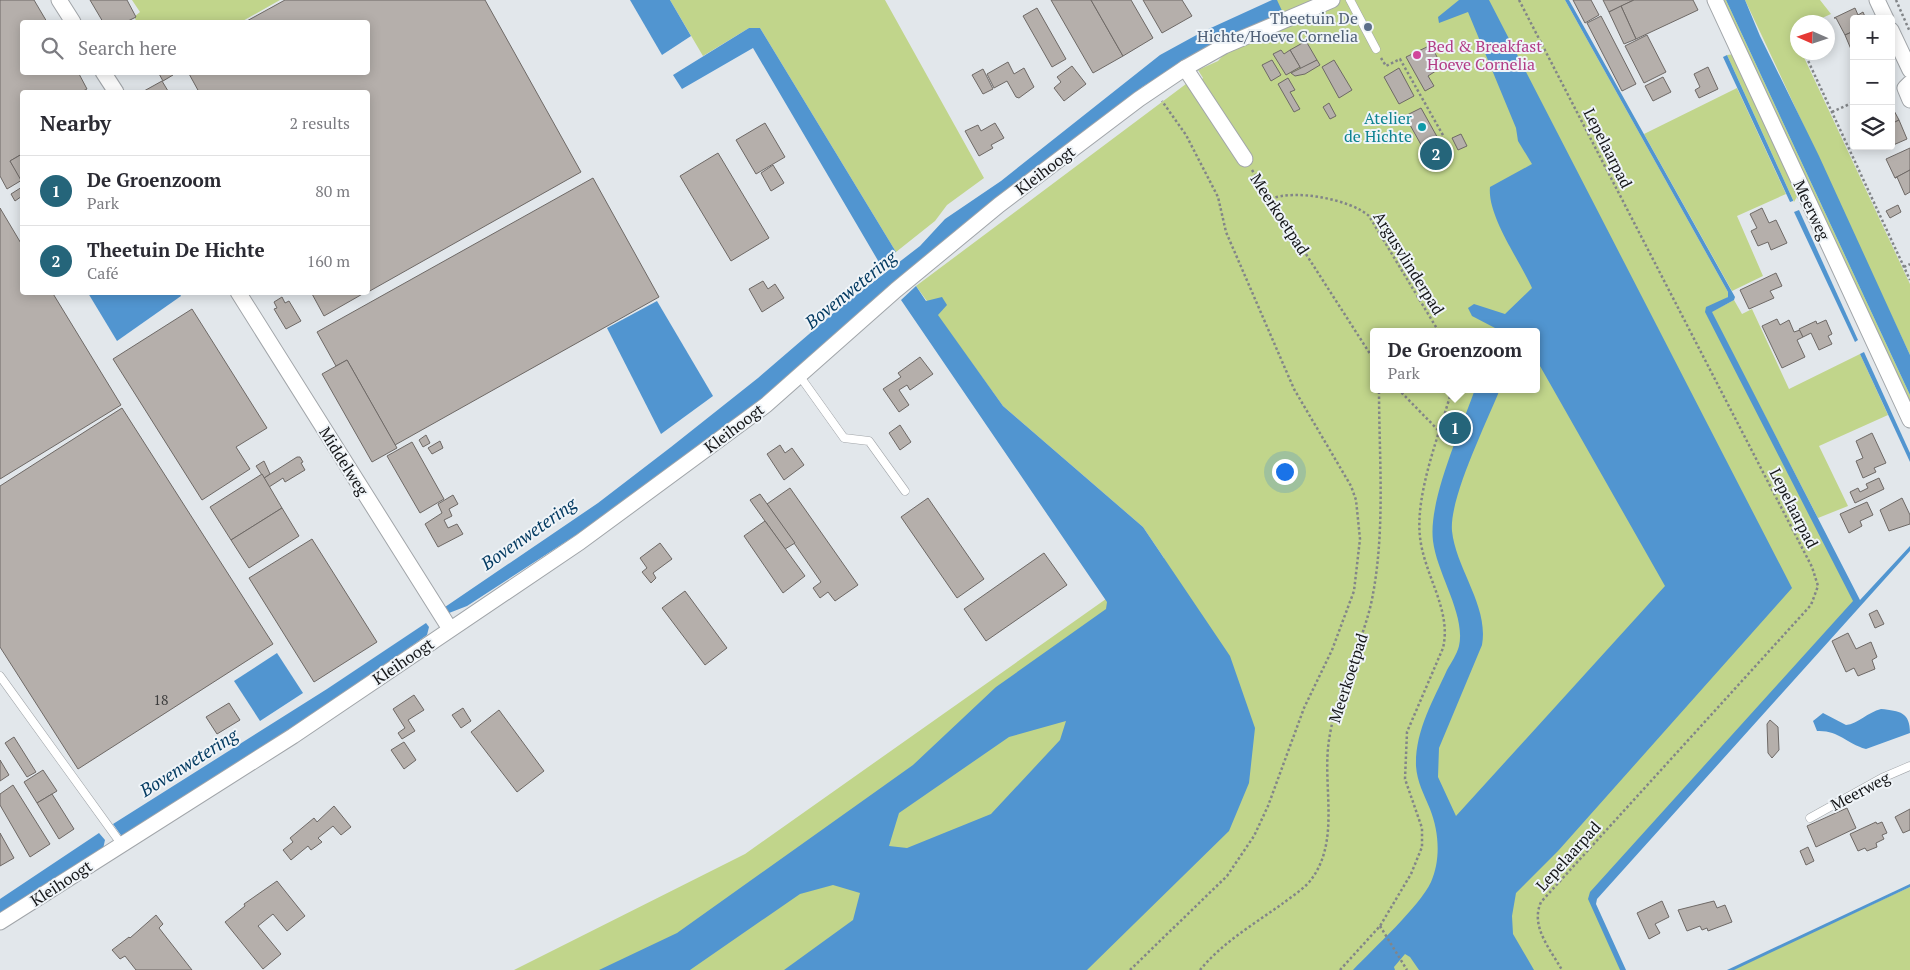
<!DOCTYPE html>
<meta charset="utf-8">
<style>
body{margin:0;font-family:"PT Serif",serif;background:#f2f2f3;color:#2b2b33}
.controls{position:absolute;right:15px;top:15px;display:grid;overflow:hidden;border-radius:5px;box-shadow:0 2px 12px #0003}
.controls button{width:45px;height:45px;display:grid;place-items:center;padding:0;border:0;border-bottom:1px solid #e1e1e2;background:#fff;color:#2b2b33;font:25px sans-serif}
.compass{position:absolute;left:1790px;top:15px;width:45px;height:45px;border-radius:50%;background:#fff;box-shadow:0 2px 12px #0003;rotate:273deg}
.you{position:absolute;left:1284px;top:471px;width:18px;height:18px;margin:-12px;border:4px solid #fff;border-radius:50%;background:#1a73e8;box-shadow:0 0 0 8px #1a73e833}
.badge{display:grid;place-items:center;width:32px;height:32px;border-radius:50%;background:#25657a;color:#fff;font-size:16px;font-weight:700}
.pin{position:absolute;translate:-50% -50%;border:2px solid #fff;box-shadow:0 1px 5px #0006}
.popup{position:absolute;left:1370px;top:328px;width:170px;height:65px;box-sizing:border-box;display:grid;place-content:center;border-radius:5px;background:#fff;filter:drop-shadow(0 1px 4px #0005);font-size:16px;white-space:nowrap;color:#7c7c81}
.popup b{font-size:19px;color:#2b2b33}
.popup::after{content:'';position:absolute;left:50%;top:100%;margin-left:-10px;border:10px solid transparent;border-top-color:#fff}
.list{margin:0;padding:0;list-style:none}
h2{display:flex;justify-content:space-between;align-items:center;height:65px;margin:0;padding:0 20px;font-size:21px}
h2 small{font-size:16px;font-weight:400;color:#7c7c81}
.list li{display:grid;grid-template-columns:32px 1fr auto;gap:15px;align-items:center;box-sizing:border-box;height:70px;padding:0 20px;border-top:1px solid #e1e1e2}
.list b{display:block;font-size:19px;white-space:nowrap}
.list p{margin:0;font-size:16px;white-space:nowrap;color:#7c7c81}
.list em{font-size:16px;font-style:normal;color:#7c7c81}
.icon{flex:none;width:28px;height:28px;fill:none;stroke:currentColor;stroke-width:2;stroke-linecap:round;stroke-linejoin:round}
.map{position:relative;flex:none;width:1910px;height:970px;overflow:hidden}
.search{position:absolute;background:#fff;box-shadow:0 2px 12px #0003;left:20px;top:20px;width:350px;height:55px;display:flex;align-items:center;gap:12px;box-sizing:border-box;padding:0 18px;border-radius:5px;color:#7c7c81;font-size:19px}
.panel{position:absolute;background:#fff;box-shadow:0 2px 12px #0003;left:20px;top:90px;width:350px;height:205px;border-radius:5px}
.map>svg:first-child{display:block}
.green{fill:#c1d58b;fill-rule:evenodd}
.water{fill:#5195d0;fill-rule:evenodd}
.building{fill:#b5afab;stroke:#6e6966}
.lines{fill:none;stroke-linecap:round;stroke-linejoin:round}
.service-casing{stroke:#a1a5a9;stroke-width:9}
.minor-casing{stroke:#a1a5a9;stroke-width:17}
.path{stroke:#828588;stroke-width:2.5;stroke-dasharray:2.5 2.5;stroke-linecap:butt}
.service{stroke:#fff;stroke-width:8}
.minor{stroke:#fff;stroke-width:15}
.service-dot{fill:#5c6f8a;stroke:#eff4f8;stroke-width:2}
.hotel-dot{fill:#d1479c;stroke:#eff4f8;stroke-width:2}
.culture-dot{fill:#0f9aa8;stroke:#eff4f8;stroke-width:2}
.labels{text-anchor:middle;stroke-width:4;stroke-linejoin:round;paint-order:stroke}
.number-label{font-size:14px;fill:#3c3c3c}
.service-label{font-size:16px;fill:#4e5e75;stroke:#eff4f8;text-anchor:end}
.hotel-label{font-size:16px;fill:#b23c85;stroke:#eff4f8;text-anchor:start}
.culture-label{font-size:16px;fill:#0d838f;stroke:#eff4f8;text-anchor:end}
.street-label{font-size:16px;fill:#141517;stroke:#eff4f8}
.water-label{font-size:18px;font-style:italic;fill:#033a61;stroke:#eff4f8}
</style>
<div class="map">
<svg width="1910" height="970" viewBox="0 0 1910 970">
<rect width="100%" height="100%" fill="#e2e7eb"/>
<g class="green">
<path d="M132 0H280L241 22H137L134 17 140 12Z"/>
<path d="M670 0H885L984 178 947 205 935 221 896 252 760 28H749L703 56Z"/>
<path d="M1274 0H1565L1728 292V297L1708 311 1858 603 1590 899 1622 970H514L745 854 1164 558 1143 527 1003 406 916 286 1186 84 1191 91 1203 78 1198 70 1218 61ZM1374 332H1536V389H1374Z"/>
<path d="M1721 0H1726L1903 380 1910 395V409Z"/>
<path d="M1745 0H1820L1831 14 1813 22H1798L1797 29 1792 32 1797 43 1798 52 1802 53 1910 284V355C1854 237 1801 118 1745 0Z"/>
<path d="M1735 54 1799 193 1794 202 1727 55Z"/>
<path d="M1737 88 1786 194 1737 216 1763 276 1732 291 1644 134Z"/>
<path d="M1734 300 1742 314 1752 309 1789 389 1860 354 1888 415 1819 446 1848 506 1818 518 1711 312Z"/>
<path d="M1910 887V970H1730Z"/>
</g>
<g class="water">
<path d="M630 0H670L691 36 662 55Z"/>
<path d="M1272 0H1277L1284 15 1199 52 1142 87 948 241 766 397 616 509 467 606 449 613 445 607 598 503 671 447 758 378 837 310 920 246 945 219 1001 181 1160 55 1202 32Z"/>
<path d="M1459 0H1489L1792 588 1558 851 1516 893 1512 916 1513 934 1534 970H1419L1410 957 1405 954 1394 967 1395 970H1353C1373 949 1420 906 1431 882 1441 859 1439 832 1430 809 1424 794 1417 782 1416 766 1415 731 1433 701 1447 670 1451 663 1457 654 1459 646 1466 615 1437 574 1433 541 1428 500 1461 430 1475 389H1500C1487 422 1449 498 1452 531 1456 569 1489 606 1482 645L1439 748 1438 777 1456 816 1665 586 1536 359V332H1494L1495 328 1472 316 1468 308 1474 304 1505 314 1532 288C1520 261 1487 216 1490 187L1532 164 1518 141 1516 128 1468 12 1439 23 1438 17Z"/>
<path d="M1565 0H1569L1735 297 1734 300 1712 312 1860 600 1910 546V551L1597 899 1596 904 1626 970H1620L1588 899 1590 892 1853 601 1705 312 1706 307 1728 297V292Z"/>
<path d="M1726 0H1745L1760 36 1819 156 1910 355V395Z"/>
<path d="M749 28H760L896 252 880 264 753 48 682 89 673 75Z"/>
<path d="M1727 55 1793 200V201L1790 202 1723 57Z"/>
<path d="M1799 210 1858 340 1855 342 1794 212Z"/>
<path d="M916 286 926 301 942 297 947 305 938 315 1003 406 1143 527 1230 656 1255 728 1249 783 1229 831 1087 970H784L853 920 860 893 833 885 800 894 690 970H599L677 933 913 765 996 687 1106 609 1107 602 901 300ZM1066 721 1060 740 991 814 907 848 889 846 899 813 1009 737Z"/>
<path d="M179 292 181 296 117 341 88 293Z"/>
<path d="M657 301 713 396 661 434 607 328Z"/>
<path d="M1864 352 1910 453V462L1860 354Z"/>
<path d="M426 623 429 627 427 635 338 698 123 838 113 824 327 689Z"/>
<path d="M277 653 303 693 260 721 234 681Z"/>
<path d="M1881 709C1900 711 1910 712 1910 733L1866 749C1845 743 1839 730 1817 731L1813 721 1823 713 1846 725C1858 724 1868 712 1881 709Z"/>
<path d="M99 833 105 840 103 849 0 914V899Z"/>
<path d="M1910 884V887L1734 970H1727Z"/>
</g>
<g class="building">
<path d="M0 0H34L47 22H22V72H78L87 89 81 92H22V154L10 161 22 180 7 189 0 176Z"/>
<path d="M90 0H127L136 17 126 22H103Z"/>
<path d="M285 0H485L581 172 368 292V92H199L188 72H368V22H245Z"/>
<path d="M1051 0H1091L1123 56 1093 73Z"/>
<path d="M1091 0H1131L1153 38 1123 56Z"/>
<path d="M1143 0H1182L1192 16 1162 33Z"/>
<path d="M1573 0H1591L1599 15 1585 23Z"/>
<path d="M1603 0H1634L1609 12Z"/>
<path d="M1634 0H1693L1698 10 1636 39 1621 6Z"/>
<path d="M1621 6 1636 39 1624 44 1609 12Z"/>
<path d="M1037 8 1066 59 1052 67 1023 16Z"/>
<path d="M1855 8 1858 15 1863 12 1866 19H1854V31L1845 35 1836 18H1834Z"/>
<path d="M1601 16 1636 84 1622 91 1587 23Z"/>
<path d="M1854 31V53L1853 54 1845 35Z"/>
<path d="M1647 35 1666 72 1644 83 1625 46Z"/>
<path d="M1306 41 1317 60 1301 69 1290 50Z"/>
<path d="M1431 45 1442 67 1428 76 1434 86 1425 91 1406 57Z"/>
<path d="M1281 50 1284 54 1290 50 1300 67 1286 75 1273 54Z"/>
<path d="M1272 60 1281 75 1271 81 1262 65Z"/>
<path d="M1317 60 1320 65 1305 74 1295 76 1291 73Z"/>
<path d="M1334 60 1352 90 1339 98 1322 67Z"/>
<path d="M1008 62 1014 74 1024 68 1034 87 1019 98 1016 97 1007 81 994 88 987 74Z"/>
<path d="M1072 66 1086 84 1064 101 1054 88 1061 82 1057 77Z"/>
<path d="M1708 67 1718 89 1699 98 1695 90 1700 87 1694 74Z"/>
<path d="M1399 68 1414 96 1399 104 1384 77Z"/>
<path d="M983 69 993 89 983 94 972 75Z"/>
<path d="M158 72H172L173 75 163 81Z"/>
<path d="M1663 77 1671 92 1653 101 1645 86Z"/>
<path d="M1288 78 1295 90 1290 92 1300 109 1294 112 1278 84Z"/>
<path d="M162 81 168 91 145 92 144 91Z"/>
<path d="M1329 103 1336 116 1330 119 1323 107Z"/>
<path d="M1891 105 1899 120 1891 124Z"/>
<path d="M1421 108 1440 142 1424 150 1405 116Z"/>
<path d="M1899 120 1907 139 1891 146V124Z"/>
<path d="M765 123 785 157 756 174 736 140Z"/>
<path d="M995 123 1004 138 991 145 993 148 979 156 965 131 978 125 981 131Z"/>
<path d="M1461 134 1467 146 1458 150 1452 138Z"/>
<path d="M1910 148V170L1895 178 1886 159Z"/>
<path d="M718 153 769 238 731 261 680 176Z"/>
<path d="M22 154V182L10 161Z"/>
<path d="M773 165 784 183 771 191 761 173Z"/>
<path d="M1910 170V192L1905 195 1897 177 1895 178Z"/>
<path d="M593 178 659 297 395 445 347 360 336 366 317 332Z"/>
<path d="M22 187V196L15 201 11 194Z"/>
<path d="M1898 205 1901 212 1890 218 1886 211Z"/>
<path d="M0 208 22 245V292H52L121 405 0 479Z"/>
<path d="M1762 208 1769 223 1776 220 1787 243 1771 250 1768 242 1758 246 1751 231 1757 228 1750 214Z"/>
<path d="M1776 273 1782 286 1770 291 1774 298 1749 309 1740 290Z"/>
<path d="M763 281 768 289 775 284 784 298 762 312 749 289Z"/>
<path d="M311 292H366L324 316Z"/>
<path d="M282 297 285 303 289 301 301 321 286 329 274 309 277 308 274 302Z"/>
<path d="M192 309 267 428 236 447 250 469 202 500 113 359Z"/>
<path d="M1777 319 1780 325 1789 320 1794 332 1800 330 1803 337 1797 340 1805 357 1782 368 1762 326Z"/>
<path d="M1826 320 1832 334 1828 336 1832 344 1819 350 1811 333 1803 337 1799 329 1816 321 1817 324Z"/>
<path d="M920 357 933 374 910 390 907 385 899 390 909 405 899 412 883 389 901 377 898 373Z"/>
<path d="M347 360 397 448 372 462 322 374Z"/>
<path d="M122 408 273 644 78 769 0 647V486Z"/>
<path d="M900 425 911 442 900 450 889 433Z"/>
<path d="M1872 433 1886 463 1874 468 1876 472 1863 478 1856 461 1863 458 1856 441Z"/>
<path d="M426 435 430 443 423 447 419 440Z"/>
<path d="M440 441 443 448 432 454 428 448Z"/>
<path d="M412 442 444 499 420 513 387 456Z"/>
<path d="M780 445 785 453 792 448 804 465 784 480 767 454Z"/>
<path d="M297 457H300L303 462 301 463 305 470 285 482 283 478 269 487 264 478Z"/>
<path d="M264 461 270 474 264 478 256 466Z"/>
<path d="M262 474 282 508 231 540 210 507Z"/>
<path d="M1879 478 1884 489 1855 503 1850 492 1858 488 1860 492 1868 488 1866 484Z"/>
<path d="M790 488 858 585 835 601 828 592 820 598 813 588 821 582 767 504Z"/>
<path d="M760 494 795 543 785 549 750 500Z"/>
<path d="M453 495 458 504 449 509 452 516 444 520 448 528 457 524 463 534 438 547 425 524 442 513 438 504Z"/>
<path d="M928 498 984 579 957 598 901 517Z"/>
<path d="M1902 498 1910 515V524L1889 531 1880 510Z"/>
<path d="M1867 502 1873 515 1860 521 1862 526 1849 533 1840 514Z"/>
<path d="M282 508 299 536 249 568 231 540Z"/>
<path d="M765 521 805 576 783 593 744 536Z"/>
<path d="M312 539 377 642 314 682 249 578Z"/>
<path d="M660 543 672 559 653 573 656 578 651 583 642 572 647 568 640 558Z"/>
<path d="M1044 553 1067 585 986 641 964 609Z"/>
<path d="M685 591 727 648 705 665 662 608Z"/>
<path d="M1877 610 1884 624 1875 628 1869 614Z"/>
<path d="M1848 633 1856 649 1871 642 1877 657 1872 660 1875 669 1858 676 1854 668 1846 672 1832 641Z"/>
<path d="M414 695 424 710 408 720 415 731 402 739 398 733 405 728 393 709Z"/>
<path d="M229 703 240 720 217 734 206 717Z"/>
<path d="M463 708 471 721 461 728 452 715Z"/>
<path d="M499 710 544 771 517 792 471 732Z"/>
<path d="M1770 720 1778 727 1779 750 1772 758 1768 753 1767 724Z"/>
<path d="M14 737 36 772 27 777 5 743Z"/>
<path d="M404 742 416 760 404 769 391 750Z"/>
<path d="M0 760 9 775 0 781Z"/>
<path d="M43 770 57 791 37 803 24 782Z"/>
<path d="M13 785 50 844 30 857 0 805V794Z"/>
<path d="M52 794 74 829 59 839 37 803Z"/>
<path d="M334 806 351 827 341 835 333 826 318 838 322 842 311 850 308 846 291 860 283 850 293 842 290 838 314 818 317 822Z"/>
<path d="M1847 808 1856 828 1816 847 1807 826Z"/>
<path d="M1910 809V830L1903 833 1895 817Z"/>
<path d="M1876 822 1877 824 1882 822 1887 833 1882 835 1884 839 1876 843 1877 847 1867 851 1865 848 1858 851 1850 834Z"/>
<path d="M0 833 14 858 0 866Z"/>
<path d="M1808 847 1814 861 1806 865 1800 851Z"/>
<path d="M277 881 305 916 287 931 273 914 258 926 281 954 263 969 225 922 245 906 244 904Z"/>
<path d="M1662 901 1669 917 1655 924 1660 933 1649 939 1637 913Z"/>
<path d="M1714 901 1717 908 1725 905 1732 922 1708 931 1707 928 1702 930 1700 926 1687 931 1678 910Z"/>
<path d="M156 915 163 924 159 928 192 970H136L125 956 120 959 112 950 129 937 130 938Z"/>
</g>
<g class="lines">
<defs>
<g id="service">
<path d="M1350 0 1376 49"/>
<path d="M799 375 844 438 869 441 905 491"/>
<path d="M0 676 122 845"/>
<path d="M1810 818 1882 778 1910 766"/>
</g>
<g id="minor">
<path d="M59 0 73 22"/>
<path d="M1715 0 1910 420"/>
<path d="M1877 0 1886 19"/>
<path d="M1891 30 1910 70"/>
<path d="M1185 68 1245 159"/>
<path d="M103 72 116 92"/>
<path d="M1910 83 1905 88 1910 100"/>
<path d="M238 292 450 629"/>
<path d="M0 922 293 736 580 542 766 405 896 290 999 205 1139 99 1185 68 1224 46 1332 0"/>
</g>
</defs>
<use href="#service" class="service-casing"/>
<use href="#minor" class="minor-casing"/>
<g class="path">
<path d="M1519 0 1812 567 1818 586 1811 605 1541 902C1530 926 1550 949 1562 970"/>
<path d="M1896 0 1910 32"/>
<path d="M1796 35 1798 39"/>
<path d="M1804 52 1910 280"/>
<path d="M1381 58 1386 66 1400 59 1444 137"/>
<path d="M1832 112 1854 102"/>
<path d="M1252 170 1374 360"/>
<path d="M1271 199C1294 189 1350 199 1369 216L1439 332"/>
<path d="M1904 267 1910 264"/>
<path d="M1398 389 1439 431"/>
<path d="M1380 926 1407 970"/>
<path d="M1130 970 1227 876 1254 836 1268 806 1304 708 1332 650 1354 591 1360 539 1356 500 1351 486 1294 389 1226 232 1218 197 1186 135 1162 101"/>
<path d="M1200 970C1222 943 1254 924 1282 904 1292 896 1306 888 1313 877 1340 838 1322 784 1329 740 1336 692 1360 650 1371 604 1386 534 1379 460 1379 389"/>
<path d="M1340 970 1380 926 1411 874 1422 847V828L1405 779 1407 732 1443 648C1452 610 1424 575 1420 537 1415 493 1440 433 1452 389"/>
</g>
<use href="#service" class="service"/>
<use href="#minor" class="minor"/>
</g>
<circle class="service-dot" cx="1368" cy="27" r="5"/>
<circle class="hotel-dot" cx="1417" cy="55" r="5"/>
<circle class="culture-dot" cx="1422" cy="127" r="5"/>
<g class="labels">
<g class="number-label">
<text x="161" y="705">18</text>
</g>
<g class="service-label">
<text x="1358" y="24">Theetuin De<tspan x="1358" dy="18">Hichte/Hoeve Cornelia</tspan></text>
</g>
<g class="hotel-label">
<text x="1427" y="52">Bed &amp; Breakfast<tspan x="1427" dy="18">Hoeve Cornelia</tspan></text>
</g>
<g class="culture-label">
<text x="1412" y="124">Atelier<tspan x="1412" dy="18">de Hichte</tspan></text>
</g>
<g class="street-label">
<text transform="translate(1608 148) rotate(63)" y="6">Lepelaarpad</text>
<text transform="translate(1045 170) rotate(-37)" y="6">Kleihoogt</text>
<text transform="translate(1812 210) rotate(65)" y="6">Meerweg</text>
<text transform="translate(1280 214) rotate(57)" y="6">Meerkoetpad</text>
<text transform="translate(1409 263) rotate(58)" y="6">Argusvlinderpad</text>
<text transform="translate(734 428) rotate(-37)" y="6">Kleihoogt</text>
<text transform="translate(344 461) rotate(58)" y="6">Middelweg</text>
<text transform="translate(1794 508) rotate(63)" y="6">Lepelaarpad</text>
<text transform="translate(403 661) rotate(-34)" y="6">Kleihoogt</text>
<text transform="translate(1348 678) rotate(-72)" y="6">Meerkoetpad</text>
<text transform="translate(1860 791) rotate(-28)" y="6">Meerweg</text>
<text transform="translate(1568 856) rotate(-48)" y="6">Lepelaarpad</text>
<text transform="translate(61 883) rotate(-33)" y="6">Kleihoogt</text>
</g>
<g class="water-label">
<text transform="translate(851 290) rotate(-39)" y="6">Bovenwetering</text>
<text transform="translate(529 534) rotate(-35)" y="6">Bovenwetering</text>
<text transform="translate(189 763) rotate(-32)" y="6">Bovenwetering</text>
</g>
</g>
</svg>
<div class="controls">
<button>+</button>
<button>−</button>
<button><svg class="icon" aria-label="layers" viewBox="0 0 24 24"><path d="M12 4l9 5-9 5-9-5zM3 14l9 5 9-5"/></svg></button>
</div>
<svg class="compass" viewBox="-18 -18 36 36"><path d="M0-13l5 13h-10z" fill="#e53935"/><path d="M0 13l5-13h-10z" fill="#7c7c81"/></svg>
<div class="you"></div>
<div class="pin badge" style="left:1455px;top:428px">1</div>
<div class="popup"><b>De Groenzoom</b>Park</div>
<div class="pin badge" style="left:1436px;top:154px">2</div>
<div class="search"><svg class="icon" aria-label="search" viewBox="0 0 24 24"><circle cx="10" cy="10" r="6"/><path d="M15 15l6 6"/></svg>Search here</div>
<section class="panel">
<h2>Nearby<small>2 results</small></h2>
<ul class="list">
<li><span class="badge">1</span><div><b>De Groenzoom</b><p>Park</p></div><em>80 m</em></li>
<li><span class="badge">2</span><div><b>Theetuin De Hichte</b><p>Café</p></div><em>160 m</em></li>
</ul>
</section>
</div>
